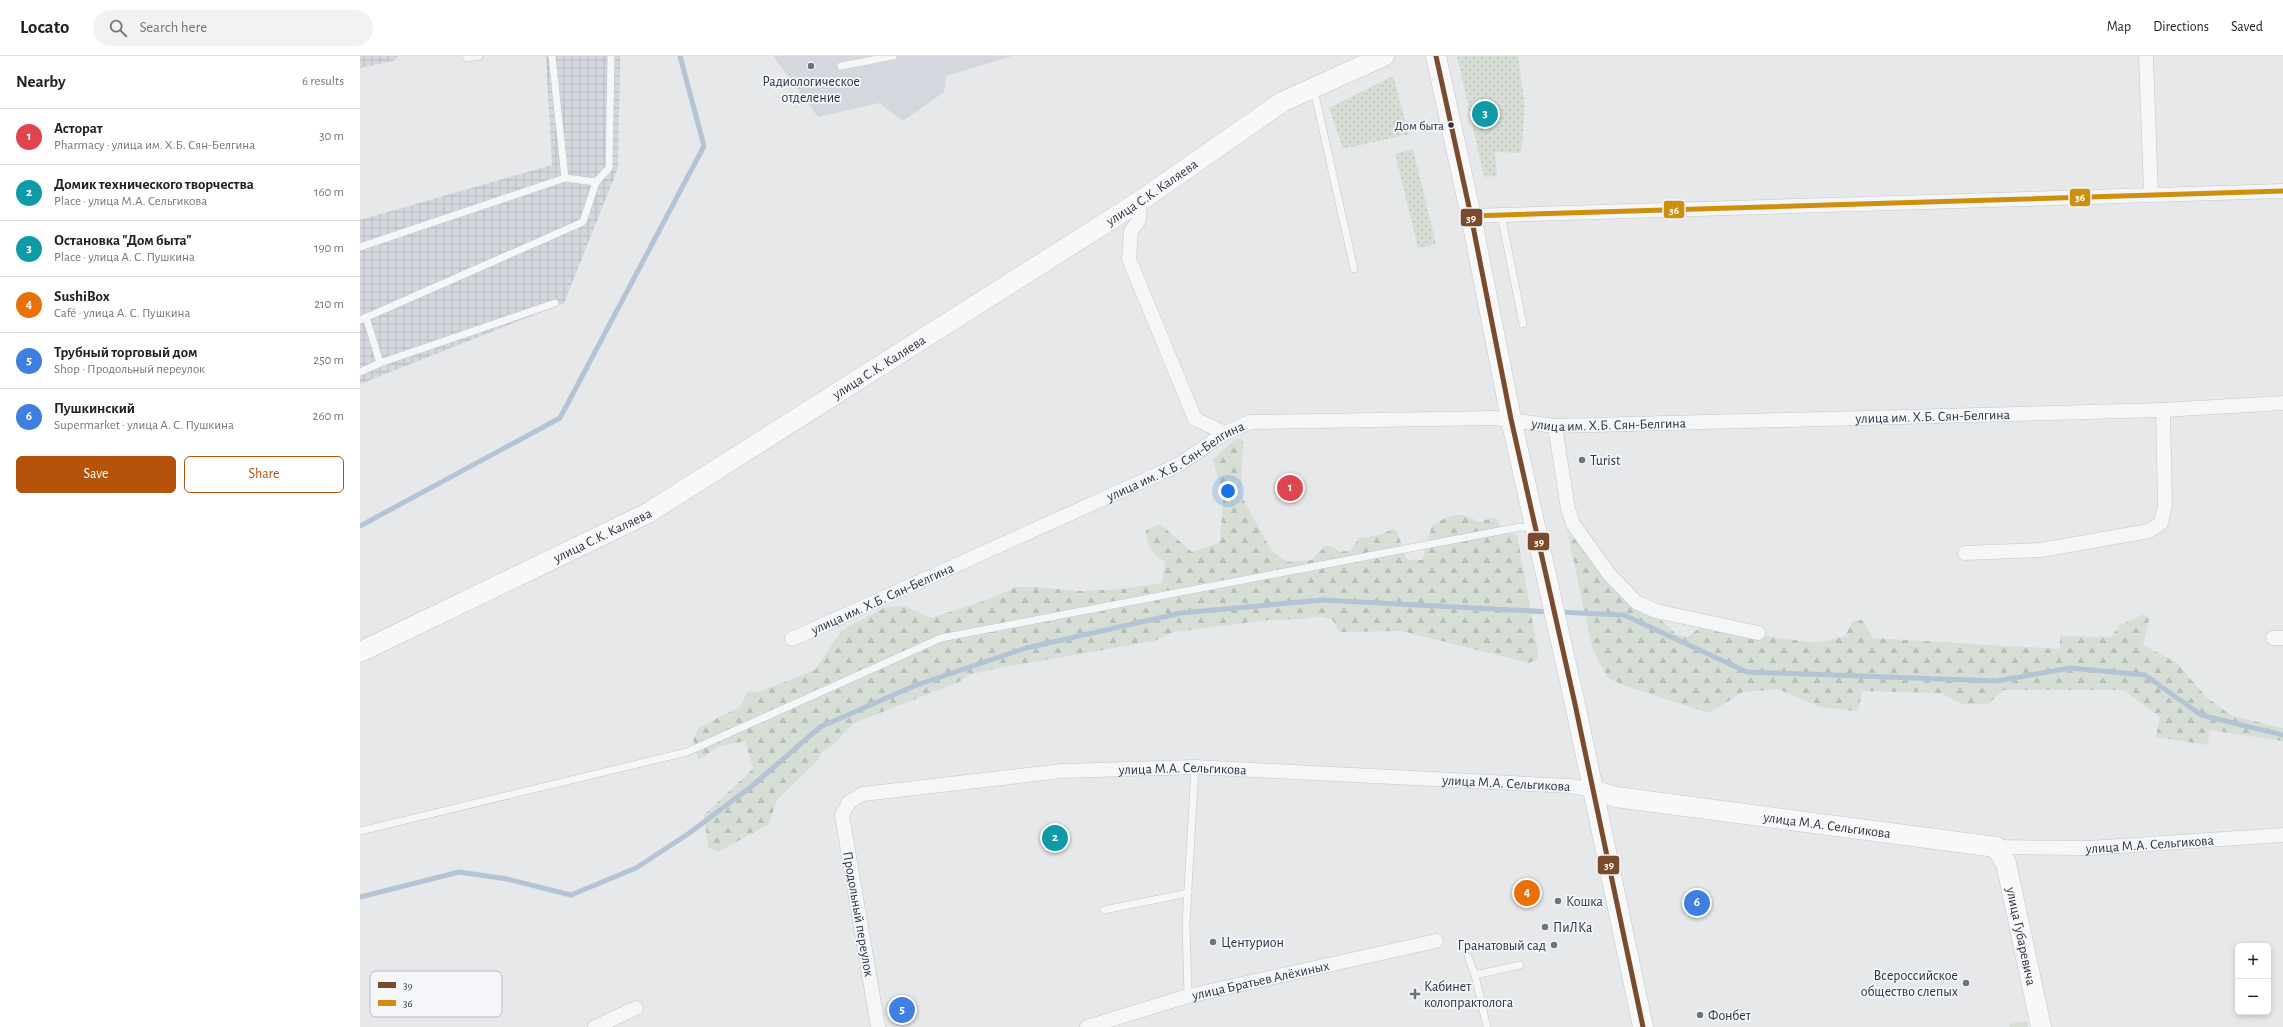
<!DOCTYPE html>
<meta charset="utf-8">
<style>
body{margin:0;font-family:"Alegreya Sans",sans-serif;background:#f2f2f2;color:#222}
.controls{position:absolute;right:12px;bottom:12px;display:grid;overflow:hidden;border-radius:6px;box-shadow:0 2px 6px #0003}
.controls button{width:36px;height:36px;display:grid;place-items:center;padding:0;border:0;border-bottom:1px solid #e0e0e0;background:#fff;color:#222;font:20px sans-serif}
.you{position:absolute;left:868px;top:435px;width:14px;height:14px;margin:-10px;border:3px solid #fff;border-radius:50%;background:#1a73e8;box-shadow:0 0 0 6px #1a73e833}
.badge{display:grid;place-items:center;width:26px;height:26px;border-radius:50%;background:#b45309;color:#fff;font-size:13px;font-weight:700}
.pin{position:absolute;translate:-50% -50%;border:2px solid #fff;box-shadow:0 1px 4px #0006}
.list{margin:0;padding:0;list-style:none}
h2{display:flex;justify-content:space-between;align-items:center;height:52px;margin:0;padding:0 16px;font-size:17px}
h2 small{font-size:13px;font-weight:400;color:#767676}
.list li{display:grid;grid-template-columns:26px 1fr auto;gap:12px;align-items:center;box-sizing:border-box;height:56px;padding:0 16px;border-top:1px solid #e0e0e0}
.list b{display:block;font-size:15px;white-space:nowrap}
.list p{margin:0;font-size:13px;white-space:nowrap;color:#767676}
.list em{font-size:13px;font-style:normal;color:#767676}
.actions{display:flex;gap:8px;padding:12px 16px}
.actions a{flex:1;padding:9px 0;border:1px solid #b45309;border-radius:6px;text-align:center;font-size:14px;color:#b45309}
.actions .main{background:#b45309;color:#fff}
.icon{flex:none;width:22px;height:22px;fill:none;stroke:currentColor;stroke-width:2;stroke-linecap:round;stroke-linejoin:round}
.map{position:relative;flex:none;width:1923px;height:971px;overflow:hidden}
header{display:flex;align-items:center;gap:24px;box-sizing:border-box;height:56px;padding:0 20px;background:#fff;border-bottom:1px solid #e0e0e0}
header strong{font-size:19px}
nav{display:flex;gap:22px;margin-inline-start:auto;font-size:14px}
.search{width:280px;height:36px;background:#f2f2f2;display:flex;align-items:center;gap:10px;box-sizing:border-box;padding:0 14px;border-radius:22px;color:#767676;font-size:15px}
main{display:flex}
aside{flex:1;background:#fff}
.map>svg:first-child{display:block}
.built{fill:#d4d7dd}
.industrial{fill:url(#industrial-grid)}
.grass{fill:url(#grass-dots)}
.forest{fill:url(#forest-firs)}
.lines{fill:none;stroke-linecap:round;stroke-linejoin:round}
.stream{stroke:#b4c4d5;stroke-width:5}
.lane-casing{stroke:#c4c6c8;stroke-width:8}
.street-casing{stroke:#c4c6c8;stroke-width:15}
.secondary-casing{stroke:#c4c6c8;stroke-width:21}
.lane{stroke:#f5f6f7;stroke-width:7}
.street{stroke:#f5f6f7;stroke-width:14}
.secondary{stroke:#f8f8f8;stroke-width:20}
.bus-1-casing{stroke:#f4f6f9;stroke-width:8}
.bus-2-casing{stroke:#f4f6f9;stroke-width:8}
.bus-1{stroke:#7a4b2a;stroke-width:5}
.bus-2{stroke:#ce8f0e;stroke-width:5}
.poi-dot{fill:#6c737f;stroke:#f4f6f9;stroke-width:1.5}
.bus-dot{fill:#2b3445;stroke:#f4f6f9;stroke-width:1.5}
.labels{text-anchor:middle;stroke-width:3.5;stroke-linejoin:round;paint-order:stroke}
.bus-label{font-size:13px;fill:#2b3445;stroke:#f4f6f9;text-anchor:end}
.poi-label{font-size:14px;fill:#2b3445;stroke:#f4f6f9;text-anchor:start}
.street-label{font-size:14px;fill:#2b3445;stroke:#f4f6f9}
.key{fill:#f4f6f9;stroke:#b8bcc3;stroke-width:1}
.key-label{font-size:11px;fill:#2b3445}
.line-badge{stroke:#f4f6f9;stroke-width:1.5}
.badge-label{font-size:11px;text-anchor:middle;font-weight:bold;fill:#fff}
</style>
<header>
<strong>Locato</strong>
<div class="search"><svg class="icon" aria-label="search" viewBox="0 0 24 24"><circle cx="10" cy="10" r="6"/><path d="M15 15l6 6"/></svg>Search here</div>
<nav><a>Map</a><a>Directions</a><a>Saved</a></nav>
</header>
<main>
<aside>
<h2>Nearby<small>6 results</small></h2>
<ul class="list">
<li><span class="badge" style="background:#e0444e">1</span><div><b>Асторат</b><p>Pharmacy · улица им. Х.Б. Сян-Белгина</p></div><em>30 m</em></li>
<li><span class="badge" style="background:#0f9aa8">2</span><div><b>Домик технического творчества</b><p>Place · улица М.А. Сельгикова</p></div><em>160 m</em></li>
<li><span class="badge" style="background:#0f9aa8">3</span><div><b>Остановка &quot;Дом быта&quot;</b><p>Place · улица А. С. Пушкина</p></div><em>190 m</em></li>
<li><span class="badge" style="background:#e8710a">4</span><div><b>SushiBox</b><p>Café · улица А. С. Пушкина</p></div><em>210 m</em></li>
<li><span class="badge" style="background:#3f7fe0">5</span><div><b>Трубный торговый дом</b><p>Shop · Продольный переулок</p></div><em>250 m</em></li>
<li><span class="badge" style="background:#3f7fe0">6</span><div><b>Пушкинский</b><p>Supermarket · улица А. С. Пушкина</p></div><em>260 m</em></li>
</ul>
<div class="actions"><a class="main">Save</a><a>Share</a></div>
</aside>
<div class="map">
<svg width="1923" height="971" viewBox="0 0 1923 971">
<defs>
<pattern id="industrial-grid" width="8" height="8" patternUnits="userSpaceOnUse"><rect width="8" height="8" fill="#d4d7dd"/><path d="M0 4h8M4 0v8" fill="none" stroke="#b6b9bf"/></pattern>
<pattern id="grass-dots" width="8" height="8" patternUnits="userSpaceOnUse"><rect width="8" height="8" fill="#d6ded6"/><path d="M2 2h.1M6 6h.1" fill="none" stroke="#b8bfb9" stroke-width="1.8" stroke-linecap="round"/></pattern>
<pattern id="forest-firs" width="22" height="20" patternUnits="userSpaceOnUse"><rect width="22" height="20" fill="#d6ded6"/><path d="M5 1l3.5 6h-7zM16 11l3.5 6h-7z" fill="#b8bfb9"/></pattern>
</defs>
<rect width="100%" height="100%" fill="#e6e8ea"/>
<path class="built" d="M413 0H652L586 20 584 36 543 65 519 47 458 61Z"/>
<g class="industrial">
<path d="M0 0H38L33 5 0 12Z"/>
<path d="M186 0H260L258 112 204 247 0 328V164L192 109Z"/>
</g>
<g class="grass">
<path d="M1097 0H1158L1165 51 1161 97 1135 96 1137 120 1124 121Z"/>
<path d="M1033 20 1049 78 983 93 969 52Z"/>
<path d="M1053 93 1076 188 1058 192 1035 98Z"/>
</g>
<g class="forest">
<path d="M877 382 883 385 881 439 911 494 927 506 952 504 965 490H972L980 496 991 494 999 482 1020 479 1033 473 1037 476 1047 504H1062L1072 470C1089 459 1100 454 1118 466L1136 461 1143 477 1157 478 1179 602 1169 607 1042 575 979 576 973 564 956 560 945 563 908 564 814 576 794 585 639 612 608 619 599 626 494 667C483 677 476 690 462 696L459 703 417 744 409 768 358 796 348 791 344 759 393 713 385 685 360 690 338 704 333 684 338 672 380 651 387 637 399 636 455 614 482 574 526 551 544 550 571 562 627 544 656 531H676L720 535 762 533 802 527 805 506C792 498 786 490 786 474L800 468 832 496 860 486 863 443 853 403Z"/>
<path d="M1208 479 1222 488 1270 548 1300 563 1316 578 1327 581 1340 572 1457 587 1485 580 1493 565 1502 564 1513 582 1700 593V580L1751 581 1760 569 1784 558 1789 563 1783 589 1817 607 1846 641 1872 660 1923 672V685L1849 674 1848 689 1796 681 1800 661 1763 634H1643L1628 648H1602L1581 637 1502 635 1498 655 1460 651 1418 633 1383 636 1349 657 1263 629 1247 621 1232 591Z"/>
<path d="M1667 965 1668 971H1650L1649 968Z"/>
</g>
<g class="lines">
<g class="stream">
<path d="M0 470 200 362 344 90 320 0"/>
<path d="M1198 556 1264 559 1387 616 1637 625 1710 612 1785 619 1841 659 1923 679"/>
<path d="M0 841 99 816 147 823 211 839 276 812 328 778 392 730 460 671 554 630 666 592 821 557 963 544 1190 556"/>
</g>
<defs>
<g id="lane">
<path d="M106 0 107 2 119 0"/>
<path d="M481 10 533 0"/>
<path d="M954 34 994 213"/>
<path d="M205 122 236 126"/>
<path d="M1141 159 1163 268"/>
<path d="M0 191 205 122 192 0"/>
<path d="M6 261 20 307 195 247"/>
<path d="M0 264 223 166 236 126 249 112 251 0"/>
<path d="M0 316 20 307"/>
<path d="M0 775 327 696 581 582 1160 471 1173 472"/>
<path d="M744 854 828 837"/>
<path d="M1108 901 1115 919 1127 971"/>
<path d="M1115 919 1160 909"/>
<path d="M828 940 826 867 835 711"/>
</g>
<g id="street">
<path d="M1786 0 1791 138"/>
<path d="M780 145 779 164 771 175 769 203 835 363 865 377"/>
<path d="M1111 160 1923 135"/>
<path d="M1195 370 1208 453 1213 468 1249 518 1276 546 1296 555 1398 577"/>
<path d="M1605 497 1681 494 1789 475 1801 467 1805 449 1803 354"/>
<path d="M1913 582H1923"/>
<path id="s1" d="M432 583 818 409 865 377 890 366 1135 362 1195 370 1803 354 1923 347"/>
<path id="s2" d="M1636 791 1730 792 1923 779"/>
<path d="M235 971 276 952"/>
<path id="s3" d="M518 971 482 759 489 746 503 738 702 715 835 711 1210 730 1233 734"/>
<path id="s4" d="M727 971 828 940 1076 885"/>
</g>
<g id="secondary">
<path d="M1076 0 1111 160 1151 363 1215 648 1283 971"/>
<path id="s5" d="M0 596 288 457 780 145 922 46 1024 0"/>
<path id="s6" d="M1233 734 1256 741 1636 791 1646 807 1681 971"/>
</g>
</defs>
<use href="#lane" class="lane-casing"/>
<use href="#street" class="street-casing"/>
<use href="#secondary" class="secondary-casing"/>
<use href="#lane" class="lane"/>
<use href="#street" class="street"/>
<use href="#secondary" class="secondary"/>
<defs>
<path id="bus-1" d="M1076 0 1111 160 1151 363 1215 648 1283 971"/>
<path id="bus-2" d="M1111 160 1923 135"/>
</defs>
<use href="#bus-1" class="bus-1-casing"/>
<use href="#bus-2" class="bus-2-casing"/>
<use href="#bus-1" class="bus-1"/>
<use href="#bus-2" class="bus-2"/>
</g>
<g class="poi-dot">
<circle cx="451" cy="10" r="4"/>
<circle cx="1222" cy="404" r="4"/>
<circle cx="1198" cy="845" r="4"/>
<circle cx="1185" cy="871" r="4"/>
<circle cx="853" cy="886" r="4"/>
<circle cx="1194" cy="889" r="4"/>
<circle cx="1606" cy="927" r="4"/>
<path d="M1053 932h4v4h4v4h-4v4h-4v-4h-4v-4h4z"/>
<circle cx="1340" cy="959" r="4"/>
</g>
<circle class="bus-dot" cx="1091" cy="69" r="3.5"/>
<g class="labels">
<g class="bus-label">
<text x="1084" y="74">Дом быта</text>
</g>
<g class="poi-label">
<text x="451" y="30" text-anchor="middle">Радиологическое<tspan x="451" dy="16">отделение</tspan></text>
<text x="1230" y="409">Turist</text>
<text x="1206" y="850">Кошка</text>
<text x="1193" y="876">ПиЛКа</text>
<text x="861" y="891">Центурион</text>
<text x="1186" y="894" text-anchor="end">Гранатовый сад</text>
<text x="1598" y="924" text-anchor="end">Всероссийское<tspan x="1598" dy="16">общество слепых</tspan></text>
<text x="1064" y="935">Кабинет<tspan x="1064" dy="16">колопрактолога</tspan></text>
<text x="1348" y="964">Фонбет</text>
</g>
<g class="street-label">
<text dy="5" stroke="none"><textPath href="#s5" startOffset="917">улица С.К. Каляева</textPath></text>
<text dy="5" stroke="none"><textPath href="#s5" startOffset="593">улица С.К. Каляева</textPath></text>
<text dy="5" stroke="none"><textPath href="#s1" startOffset="1191">улица им. Х.Б. Сян-Белгина</textPath></text>
<text dy="5" stroke="none"><textPath href="#s1" startOffset="867">улица им. Х.Б. Сян-Белгина</textPath></text>
<text dy="5" stroke="none"><textPath href="#s1" startOffset="423">улица им. Х.Б. Сян-Белгина</textPath></text>
<text dy="5" stroke="none"><textPath href="#s5" startOffset="269">улица С.К. Каляева</textPath></text>
<text dy="5" stroke="none"><textPath href="#s1" startOffset="99">улица им. Х.Б. Сян-Белгина</textPath></text>
<text dy="5" stroke="none"><textPath href="#s3" startOffset="567">улица М.А. Сельгикова</textPath></text>
<text dy="5" stroke="none"><textPath href="#s3" startOffset="891">улица М.А. Сельгикова</textPath></text>
<text dy="5" stroke="none"><textPath href="#s6" startOffset="237">улица М.А. Сельгикова</textPath></text>
<text dy="5" stroke="none"><textPath href="#s2" startOffset="154">улица М.А. Сельгикова</textPath></text>
<text transform="translate(499 858) rotate(80)" y="5">Продольный переулок</text>
<text dy="5" stroke="none"><textPath href="#s6" startOffset="501">улица Губаревича</textPath></text>
<text dy="5" stroke="none"><textPath href="#s4" startOffset="180">улица Братьев Алёхиных</textPath></text>
</g>
</g>
<rect x="10" y="915" width="132" height="46" rx="6" class="key"/>
<rect x="18" y="926" width="18" height="6" fill="#7a4b2a"/>
<rect x="18" y="944" width="18" height="6" fill="#ce8f0e"/>
<g class="key-label">
<text x="43" y="933">39</text>
<text x="43" y="951">36</text>
</g>
<g class="line-badge">
<rect x="1709" y="132" width="22" height="19" rx="4" fill="#ce8f0e"/>
<rect x="1303" y="144" width="22" height="19" rx="4" fill="#ce8f0e"/>
<rect x="1100" y="152" width="23" height="19" rx="4" fill="#7a4b2a"/>
<rect x="1167" y="476" width="23" height="19" rx="4" fill="#7a4b2a"/>
<rect x="1237" y="799" width="23" height="20" rx="4" fill="#7a4b2a"/>
</g>
<g class="badge-label">
<text x="1720" y="145">36</text>
<text x="1314" y="158">36</text>
<text x="1111" y="166">39</text>
<text x="1179" y="490">39</text>
<text x="1249" y="813">39</text>
</g>
</svg>
<div class="controls">
<button>+</button>
<button>−</button>
</div>
<div class="you"></div>
<div class="pin badge" style="left:930px;top:432px;background:#e0444e">1</div>
<div class="pin badge" style="left:695px;top:782px;background:#0f9aa8">2</div>
<div class="pin badge" style="left:1125px;top:58px;background:#0f9aa8">3</div>
<div class="pin badge" style="left:1167px;top:837px;background:#e8710a">4</div>
<div class="pin badge" style="left:542px;top:954px;background:#3f7fe0">5</div>
<div class="pin badge" style="left:1337px;top:847px;background:#3f7fe0">6</div>
</div>
</main>
